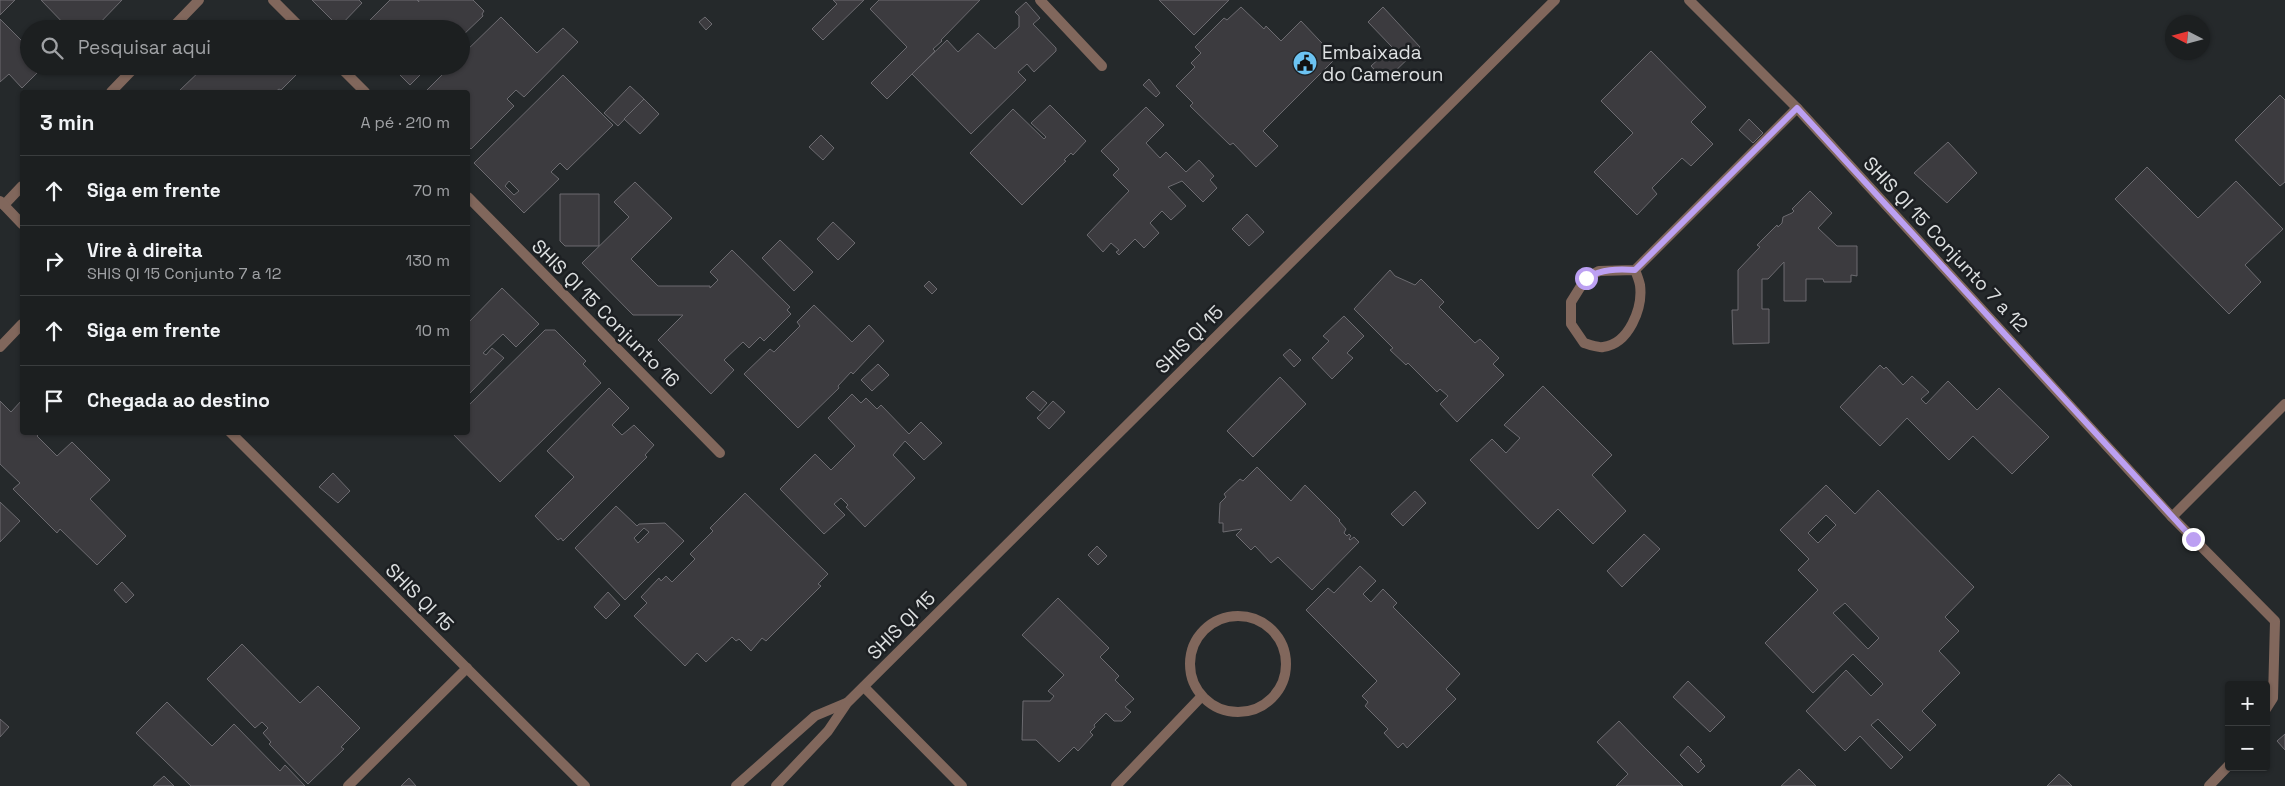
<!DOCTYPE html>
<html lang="pt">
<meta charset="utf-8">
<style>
body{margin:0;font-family:"Space Grotesk",sans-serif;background:#252729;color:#f1f3f6}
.controls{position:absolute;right:15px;bottom:15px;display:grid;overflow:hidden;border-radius:5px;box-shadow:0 1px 4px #0004}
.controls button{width:45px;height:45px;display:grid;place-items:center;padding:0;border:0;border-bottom:1px solid #3a3d3e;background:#1c1f20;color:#f1f3f6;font:25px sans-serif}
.compass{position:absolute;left:2165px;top:15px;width:45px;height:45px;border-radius:50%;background:#1c1f20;box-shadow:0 1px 4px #0004;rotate:276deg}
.stop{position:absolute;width:15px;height:15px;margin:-11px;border:4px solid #bca0f2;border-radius:50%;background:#fff}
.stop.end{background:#bca0f2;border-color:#fff;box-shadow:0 1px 5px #0008}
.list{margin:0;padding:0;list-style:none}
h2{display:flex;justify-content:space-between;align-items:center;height:65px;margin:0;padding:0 20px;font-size:21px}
h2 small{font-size:16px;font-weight:400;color:#a0a2a5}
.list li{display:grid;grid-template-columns:32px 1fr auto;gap:15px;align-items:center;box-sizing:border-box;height:70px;padding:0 20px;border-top:1px solid #3a3d3e}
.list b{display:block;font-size:19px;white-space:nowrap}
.list p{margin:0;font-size:16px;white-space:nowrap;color:#a0a2a5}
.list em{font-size:16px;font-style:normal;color:#a0a2a5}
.icon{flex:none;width:28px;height:28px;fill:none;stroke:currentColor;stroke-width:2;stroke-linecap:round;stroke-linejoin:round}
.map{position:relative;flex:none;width:2285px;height:786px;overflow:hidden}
.search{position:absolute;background:#1c1f20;box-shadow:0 1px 4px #0004;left:20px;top:20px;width:450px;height:55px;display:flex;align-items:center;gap:12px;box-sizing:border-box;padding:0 18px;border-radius:28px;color:#a0a2a5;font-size:19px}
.panel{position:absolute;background:#1c1f20;box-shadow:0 1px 4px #0004;left:20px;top:90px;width:450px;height:345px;border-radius:5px}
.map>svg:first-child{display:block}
.building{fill:#3c3b3f;stroke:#6c6b70;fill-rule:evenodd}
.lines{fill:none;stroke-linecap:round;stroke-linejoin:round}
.minor{stroke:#81675c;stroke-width:10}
.tertiary{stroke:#81675c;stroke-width:10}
.route{stroke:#bca0f2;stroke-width:6}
.labels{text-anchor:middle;stroke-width:5;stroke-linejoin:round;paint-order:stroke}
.poi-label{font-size:19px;fill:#dee1e2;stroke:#1c1f22;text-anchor:start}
.street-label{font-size:19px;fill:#dee1e2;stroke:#1c1f22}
</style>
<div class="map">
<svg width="2285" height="786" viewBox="0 0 2285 786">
<rect width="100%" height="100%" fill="#25292b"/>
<g class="building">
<path d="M0 0H15L0 15Z"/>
<path d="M41 0H122L94 29H69Z"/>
<path d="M312 0H359L362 3 339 27Z"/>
<path d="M390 0H417L419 2 418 0H473L484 11 482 14 483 16 461 37V29H361Z"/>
<path d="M833 0H864L823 40 812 29 837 4Z"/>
<path d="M879 0H980L941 40 942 41 933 49 935 51 887 99 871 83 907 47 870 9Z"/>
<path d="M1159 0H1229L1194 35Z"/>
<path d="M1026 2 1040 18 1033 24 1056 48V51L1034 72 1027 64 1018 72 1026 80 971 134 912 74 947 40 958 52 978 33 995 49 1019 27V16L1015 12Z"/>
<path d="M1241 7 1264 29 1266 26 1281 41 1301 21 1336 58 1263 131 1278 146 1256 167 1233 143 1230 145 1190 106 1193 103 1176 86 1195 67 1191 63 1201 53 1195 47 1224 18 1227 20Z"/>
<path d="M1383 7 1420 47 1385 81 1371 66 1392 47 1368 22Z"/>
<path d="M501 17 537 53 563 28 578 42 524 97 516 90 507 99 514 106 471 149 468 146V92H425L451 66H461V56Z"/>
<path d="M705 17 712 24 706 30 699 22Z"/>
<path d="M0 19 29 48V66H44L22 88 9 74 0 82Z"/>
<path d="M1651 51 1706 107 1691 122 1713 144 1691 166 1682 158 1652 188 1657 194 1637 215 1594 172 1633 133 1601 101Z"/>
<path d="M205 66H290L297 74 281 90 279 89 275 92H178Z"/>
<path d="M391 66H429L410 85Z"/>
<path d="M563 75 613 125 567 170 560 163 551 172 559 179 524 213 474 163ZM509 181 519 191 514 195 505 186Z"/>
<path d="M1149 79 1160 93 1156 97 1143 85Z"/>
<path d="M630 86 644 99 618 126 604 113Z"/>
<path d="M2280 95 2285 100V182L2280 186 2235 140Z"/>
<path d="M644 99 659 114 640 134 624 119Z"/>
<path d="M1050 105 1086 141 1073 155 1071 153 1064 160 1066 161 1022 205 970 153 1013 109 1044 139 1046 137 1031 123Z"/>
<path d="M1146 107 1164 125 1146 143 1160 158 1166 152 1186 172 1199 160 1214 176 1210 180 1217 188 1203 202 1182 181 1168 187 1186 206 1171 220 1162 211 1150 223 1159 233 1144 248 1135 239 1119 255 1116 252 1119 250 1111 243 1103 252 1087 235 1129 191 1113 175 1119 169 1101 151Z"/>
<path d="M1749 119 1763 133 1753 143 1739 130Z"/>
<path d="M821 135 834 148 823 160 809 147Z"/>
<path d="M1948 142 1977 173 1947 203 1914 173Z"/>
<path d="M2147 167 2198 218 2236 181 2283 229 2245 265 2261 282 2229 314 2115 199Z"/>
<path d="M635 182 672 218 631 259 658 286H710V288L718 280 710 272 732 250 790 307 787 310 791 314 764 341 760 337 749 348 743 342 724 360 734 370 711 394 658 340 683 315H633L582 263 629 217 614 202Z"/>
<path d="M1810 191 1832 213 1818 228 1837 246H1857V276L1851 275V282H1824L1823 279H1806V301H1784V262L1768 279H1762V309H1769V343L1733 344 1732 310H1738V270L1760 247 1757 245 1777 225 1778 227 1782 223 1783 217 1792 213 1794 211 1792 209Z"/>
<path d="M560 194H599V246H565L560 241Z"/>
<path d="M1247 214 1264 232 1249 246 1232 229Z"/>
<path d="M833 222 855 243 838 260 817 239Z"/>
<path d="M780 240 813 272 794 291 762 258Z"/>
<path d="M1390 270 1395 276 1415 285 1421 279 1444 302 1439 307 1475 343 1480 339 1499 358 1493 364 1504 375 1457 422 1440 404 1448 396 1440 389 1437 392 1408 363 1406 365 1390 350 1393 348 1354 309Z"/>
<path d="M929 281 937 289 932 294 924 286Z"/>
<path d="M502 288 539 324 516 347 503 334 483 353 486 355 492 348 504 358 470 393 468 390V323Z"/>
<path d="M814 305 852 342 869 325 884 341 853 374 851 372 838 386 839 388 798 428 744 374 770 349 774 352 800 326 797 322Z"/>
<path d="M1344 316 1364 336 1347 353 1353 358 1332 379 1312 358 1329 341 1323 336Z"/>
<path d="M545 330H555L586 361 583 364 601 383 500 482 451 432H468V406Z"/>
<path d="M1290 349 1301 360 1294 367 1283 355Z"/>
<path d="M878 364 889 375 872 391 861 380Z"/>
<path d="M1880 365 1884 369 1886 367 1903 385 1912 376 1929 392 1921 399 1926 404 1948 381 1977 410 1999 388 2049 437 2012 474 1973 436 1949 460 1907 418 1880 446 1840 407Z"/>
<path d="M1280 377 1306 404 1253 457 1227 431Z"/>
<path d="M1543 386 1612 455 1592 475 1626 511 1593 544 1558 509 1538 529 1470 460 1492 439 1506 453 1520 438 1504 425Z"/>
<path d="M609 388 629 408 612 425 622 435 634 425 654 445 645 455 647 457 563 541 561 538 558 540 535 516 574 477 547 451Z"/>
<path d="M1033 391 1047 403 1040 411 1026 398Z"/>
<path d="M852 394 861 403 866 398 877 409 881 405 909 434 921 422 942 443 924 460 905 441 893 455 915 478 865 527 846 507 848 505 841 498 834 504 845 515 824 534 780 489 815 454 831 470 855 446 828 418Z"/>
<path d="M22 400V432H41L37 436 57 456 72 442 110 480 90 499 126 536 97 565 60 529 57 533 13 489 20 483 0 464V401L11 412Z"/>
<path d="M1053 401 1065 412 1049 429 1037 418Z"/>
<path d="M1257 467 1291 501 1305 485 1340 520 1339 521 1346 529 1344 533 1347 536 1349 534 1351 536 1349 539 1350 540 1354 537 1359 542 1312 590 1278 557 1271 563 1255 546 1251 550 1236 535 1242 529 1223 532V523H1219L1220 503 1226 497 1224 494 1240 479 1243 481Z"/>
<path d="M333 473 350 491 338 503 319 487Z"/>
<path d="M1826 485 1855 514 1878 490 1974 587 1945 617 1959 631 1939 651 1960 673 1922 711 1936 725 1910 751 1878 719 1871 725 1903 757 1891 769 1860 736 1845 751 1806 711 1846 670 1871 696 1883 684 1853 654 1813 693 1765 643 1818 590 1798 570 1809 559 1780 530ZM1826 515 1836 525 1818 543 1808 533ZM1845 603 1879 638 1868 649 1833 613Z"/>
<path d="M1415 491 1426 503 1403 526 1391 514Z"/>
<path d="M745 493 828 574 818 584 821 586 766 641 762 638 751 651 739 639 736 641 732 637 706 662 697 653 685 666 634 616 647 603 641 597 659 578 661 581 666 576 672 582 695 559 690 554 713 531 710 528Z"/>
<path d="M0 502 20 521 0 542Z"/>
<path d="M616 506 637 526 639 524 665 523 684 541 625 600 575 548ZM644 528 649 532 638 543 634 538Z"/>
<path d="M1644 534 1660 549 1622 587 1607 571Z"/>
<path d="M1097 546 1107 556 1098 565 1088 555Z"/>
<path d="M1360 566 1376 581 1363 594 1371 602 1383 589 1397 603 1393 607 1460 674 1446 689 1456 699 1407 748 1403 743 1398 748 1384 733 1388 729 1365 706 1368 702 1362 696 1377 681 1306 610 1328 588 1334 593Z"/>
<path d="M122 582 134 595 126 603 114 590Z"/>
<path d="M608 592 620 605 606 619 594 607Z"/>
<path d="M1058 598 1109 648 1100 657 1119 676 1115 680 1134 699 1125 707 1131 712 1122 721H1114L1106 713 1094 725 1095 727 1090 732 1093 735 1078 751 1074 747 1059 762 1036 740H1022L1023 701H1050L1054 696 1048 691 1064 675 1022 635Z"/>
<path d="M242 644 300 703 318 686 360 728 341 747 344 749 308 784 269 744 271 742 263 733 268 728 262 722 255 728 207 679Z"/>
<path d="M1688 681 1725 717 1710 732 1673 697Z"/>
<path d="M167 702 212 746 234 724 280 771 285 765 305 786H191L136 733Z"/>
<path d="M0 719 9 727 0 737Z"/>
<path d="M1619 721 1644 747 1683 786H1616L1628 774 1597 742Z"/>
<path d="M2285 734V750L2277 741Z"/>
<path d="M1688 746 1702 760 1700 761 1705 766 1698 773 1680 755Z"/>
<path d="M1799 769 1816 786H1781Z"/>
<path d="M2059 774 2068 782 2072 786H2047Z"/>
<path d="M164 776 174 786H153Z"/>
<path d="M409 778 416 786H401Z"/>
</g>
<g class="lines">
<g class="minor">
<path d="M273 0 302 29"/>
<path d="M1040 0 1102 66"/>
<path d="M1689 0 1797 108 2172 517 2275 621 2273 698 2266 709"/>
<path d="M171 29 199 0"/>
<path d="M339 66 365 92"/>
<path d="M111 92 136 66"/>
<path d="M468 197 720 453"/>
<path d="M4 205 22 186"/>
<path d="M1635 270C1637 275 1639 280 1640 285 1643 308 1629 344 1603 347 1598 348 1590 345 1584 343L1571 324V302L1586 278 1599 271 1635 270 1797 108"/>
<path d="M0 347 22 324"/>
<path d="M2172 517 2285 404"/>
<circle cx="1238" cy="664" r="48"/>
<path d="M864 687 962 786"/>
<path d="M348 786 467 668"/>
<path d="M1116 786 1201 697"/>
<path d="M2209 786 2229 765"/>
</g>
<g class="tertiary">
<path d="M0 201 22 224"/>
<path d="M230 432 585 786"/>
<path d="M736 786 815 716 846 703"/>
<path d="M776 786 828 731 847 703 1555 0"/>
</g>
</g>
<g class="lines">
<path class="route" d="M1586 278C1603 269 1616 269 1635 270L1797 108 2193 539"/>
</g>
<defs>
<symbol id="civic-disc" viewBox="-11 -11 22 22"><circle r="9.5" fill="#6cc3f2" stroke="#1c1f22"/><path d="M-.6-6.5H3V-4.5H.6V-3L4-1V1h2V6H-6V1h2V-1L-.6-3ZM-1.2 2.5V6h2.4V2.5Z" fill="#111"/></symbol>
</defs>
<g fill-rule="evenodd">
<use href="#civic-disc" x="1291" y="49" width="28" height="28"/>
</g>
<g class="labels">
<g class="poi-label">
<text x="1322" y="59">Embaixada<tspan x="1322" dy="22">do Cameroun</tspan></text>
</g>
<g class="street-label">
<text transform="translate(1946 244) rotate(47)" y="7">SHIS QI 15 Conjunto 7 a 12</text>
<text transform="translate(606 313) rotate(45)" y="7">SHIS QI 15 Conjunto 16</text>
<text transform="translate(1189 339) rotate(-45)" y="7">SHIS QI 15</text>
<text transform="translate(420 597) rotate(45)" y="7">SHIS QI 15</text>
<text transform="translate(901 625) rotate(-45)" y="7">SHIS QI 15</text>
</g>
</g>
</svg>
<div class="controls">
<button>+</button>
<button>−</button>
</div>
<svg class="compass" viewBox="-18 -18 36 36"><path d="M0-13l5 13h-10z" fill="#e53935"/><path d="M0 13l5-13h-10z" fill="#a0a2a5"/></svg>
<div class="stop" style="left:1586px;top:278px"></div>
<div class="stop end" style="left:2193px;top:539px"></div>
<div class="search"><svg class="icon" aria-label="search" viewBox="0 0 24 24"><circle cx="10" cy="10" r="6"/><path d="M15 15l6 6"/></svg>Pesquisar aqui</div>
<section class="panel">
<h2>3 min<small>A pé · 210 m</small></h2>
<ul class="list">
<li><svg class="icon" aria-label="ahead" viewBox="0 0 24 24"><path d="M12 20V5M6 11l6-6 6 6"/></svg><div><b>Siga em frente</b></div><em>70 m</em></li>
<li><svg class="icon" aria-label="right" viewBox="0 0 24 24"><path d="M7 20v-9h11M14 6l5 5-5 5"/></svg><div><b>Vire à direita</b><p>SHIS QI 15 Conjunto 7 a 12</p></div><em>130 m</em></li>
<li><svg class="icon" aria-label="ahead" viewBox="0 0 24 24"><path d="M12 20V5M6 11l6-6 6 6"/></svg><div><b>Siga em frente</b></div><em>10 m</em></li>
<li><svg class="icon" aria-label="arrive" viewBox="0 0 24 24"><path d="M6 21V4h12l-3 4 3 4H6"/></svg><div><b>Chegada ao destino</b></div></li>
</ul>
</section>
</div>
